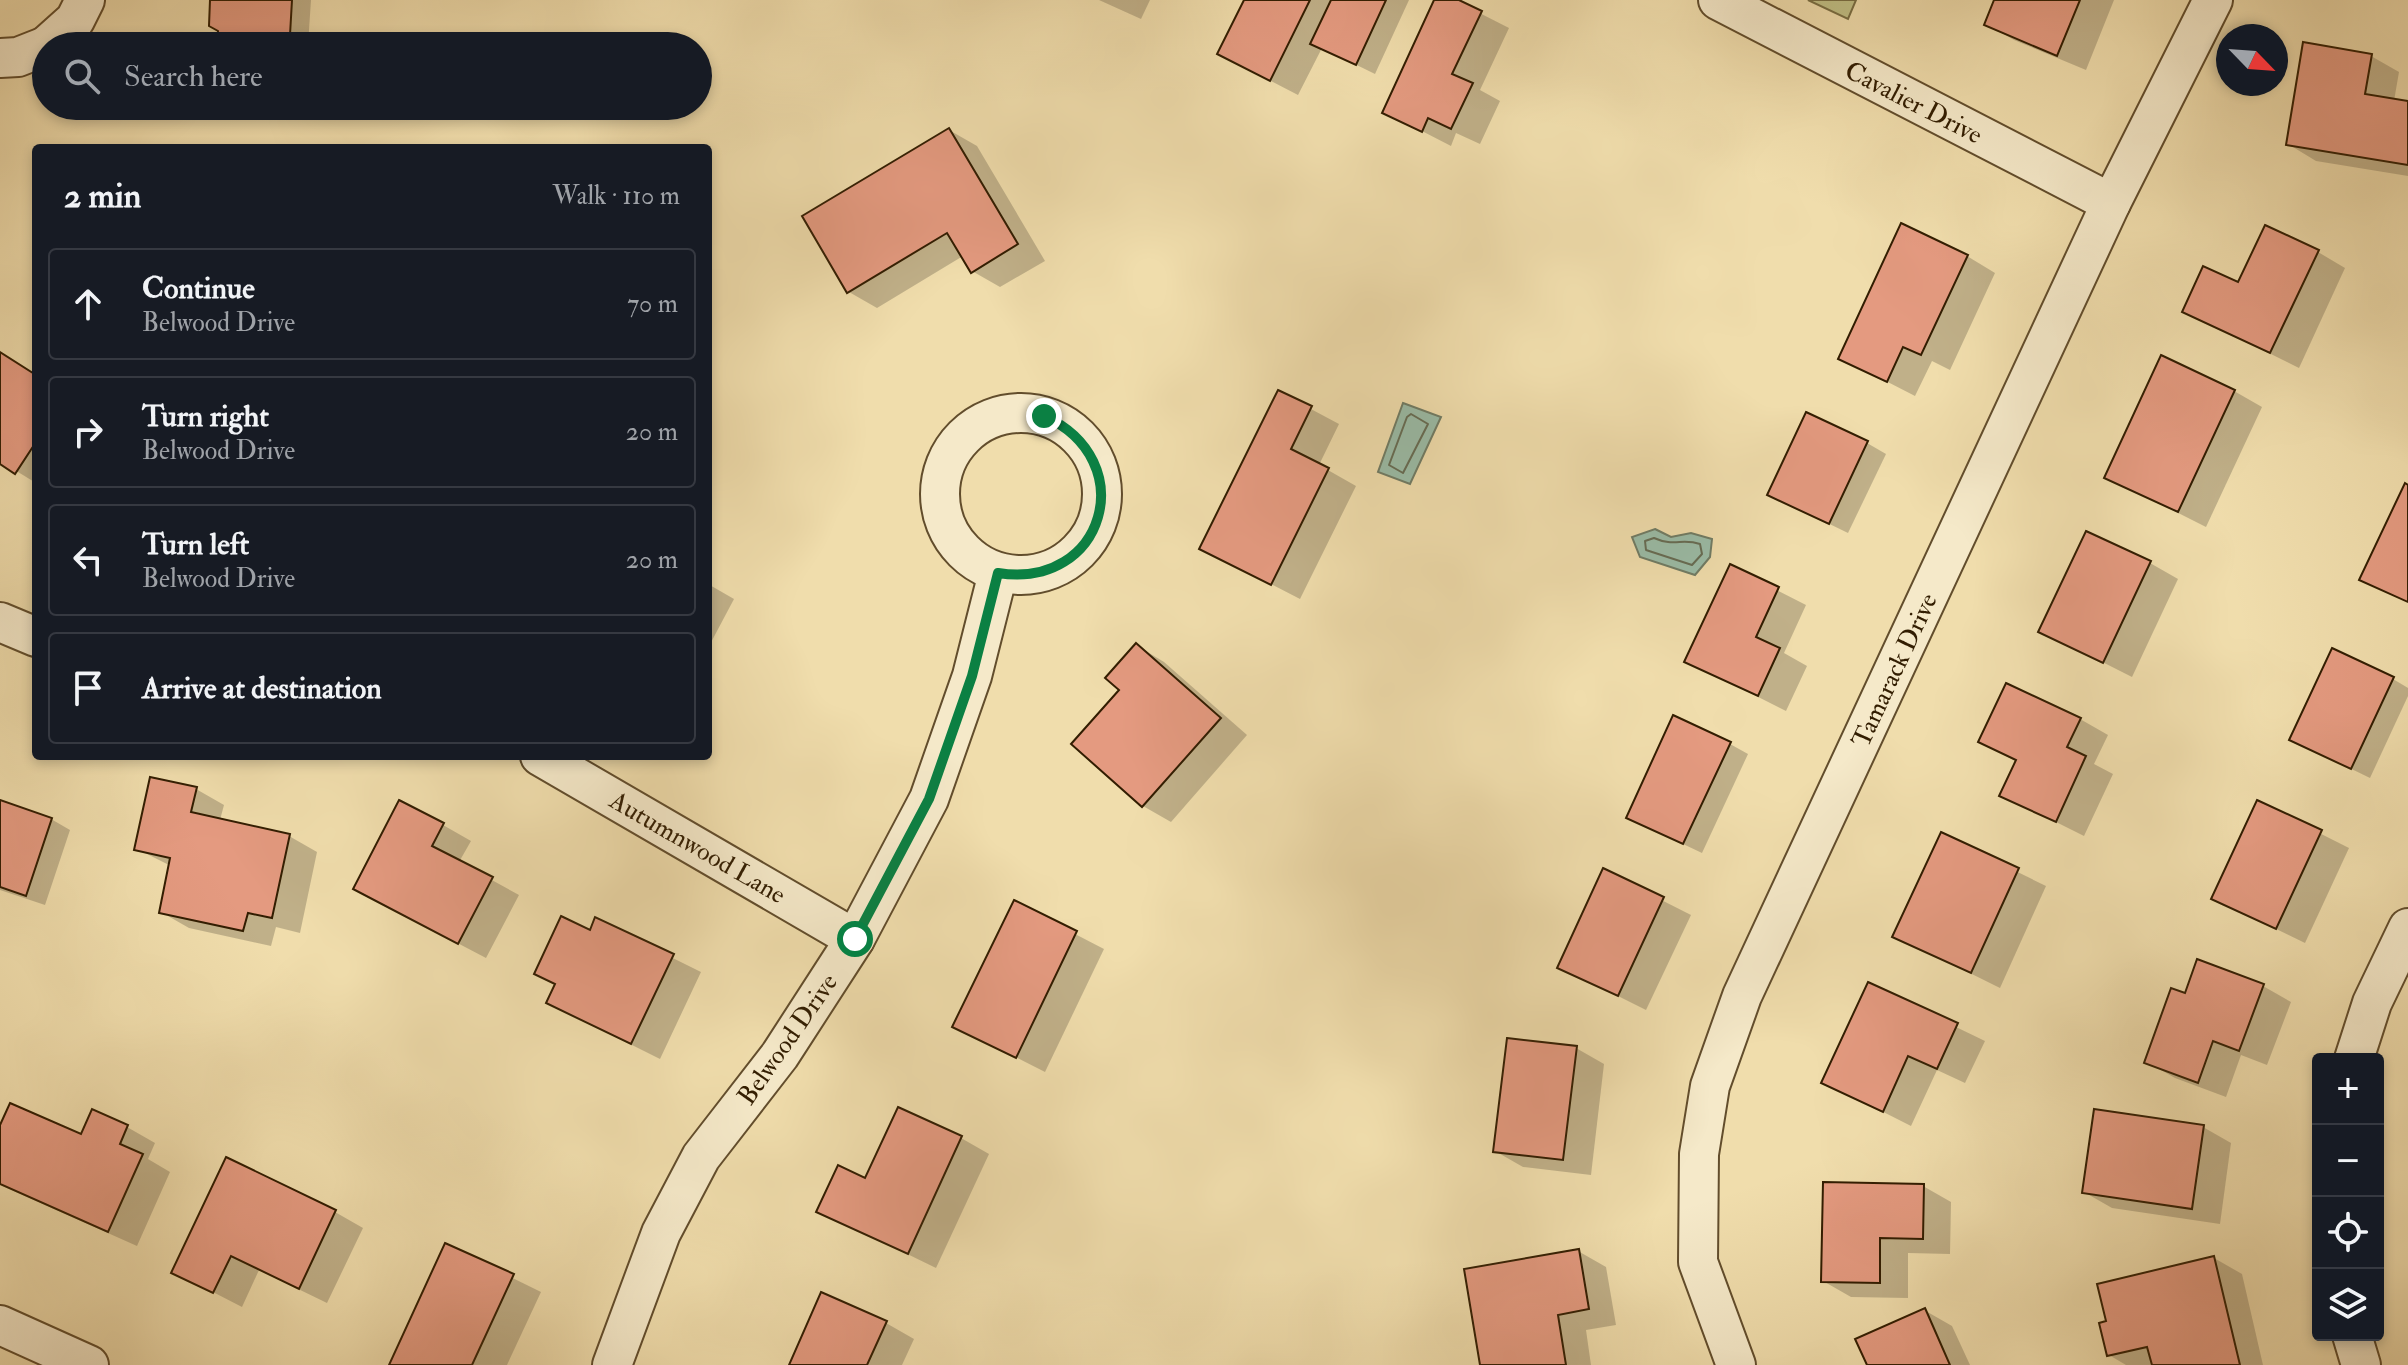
<!DOCTYPE html>
<meta charset="utf-8">
<style>
body{margin:0;font-family:"IM FELL Double Pica",serif;background:#20242c;color:#f1f3f6}
.controls{position:absolute;right:24px;bottom:24px;display:grid;overflow:hidden;border-radius:8px;box-shadow:0 4px 12px #0003}
.controls button{width:72px;height:72px;display:grid;place-items:center;padding:0;border:0;border-bottom:2px solid #363941;background:#171b24;color:#f1f3f6;font:40px sans-serif}
.compass{position:absolute;left:2216px;top:24px;width:72px;height:72px;border-radius:50%;background:#171b24;box-shadow:0 4px 12px #0003;rotate:115deg}
.stop{position:absolute;width:24px;height:24px;margin:-18px;border:6px solid #0b8043;border-radius:50%;background:#fff}
.stop.end{background:#0b8043;border-color:#fff;box-shadow:0 2px 8px #0008}
.list{margin:0;padding:0;list-style:none}
h2{display:flex;justify-content:space-between;align-items:center;height:104px;margin:0;padding:0 32px;font-size:34px}
h2 small{font-size:26px;font-weight:400;color:#9ea1a6}
.list li{display:grid;grid-template-columns:52px 1fr auto;gap:24px;align-items:center;box-sizing:border-box;height:112px;margin:0 16px 16px;padding:0 16px;border:2px solid #363941;border-radius:8px}
.list b{display:block;font-size:30px;white-space:nowrap}
.list p{margin:0;font-size:26px;white-space:nowrap;color:#9ea1a6}
.list em{font-size:26px;font-style:normal;color:#9ea1a6}
.icon{flex:none;width:44px;height:44px;fill:none;stroke:currentColor;stroke-width:2;stroke-linecap:round;stroke-linejoin:round}
.map{position:relative;flex:none;width:2408px;height:1365px;overflow:hidden}
.search{position:absolute;background:#171b24;box-shadow:0 4px 12px #0003;left:32px;top:32px;width:680px;height:88px;display:flex;align-items:center;gap:20px;box-sizing:border-box;padding:0 28px;border-radius:44px;color:#9ea1a6;font-size:30px}
.panel{position:absolute;background:#171b24;box-shadow:0 4px 12px #0003;left:32px;top:144px;width:680px;height:616px;border-radius:8px}
.map>svg:first-child{display:block}
.green{fill:#c0bf85;stroke:#796e43;stroke-width:2}
.water{fill:#9abca7;stroke:#707c65;stroke-width:2}
.shadow{fill:#0003}
.lines{fill:none;stroke-linecap:round;stroke-linejoin:round}
.shore{stroke:#666c54;stroke-width:2}
.building{fill:#e49a80;stroke:#321d01;stroke-width:2}
.street-casing{stroke:#624d2c;stroke-width:42}
.street{stroke:#f5e9c9;stroke-width:38}
.route{stroke:#0b8043;stroke-width:10}
.labels{text-anchor:middle;stroke-width:7;stroke-linejoin:round;paint-order:stroke}
.street-label{font-size:26px;fill:#321d01;stroke:#f5e9c9}
</style>
<div class="map">
<svg width="2408" height="1365" viewBox="0 0 2408 1365">
<rect width="100%" height="100%" fill="#f0ddac"/>
<filter id="stains"><feTurbulence type="fractalNoise" baseFrequency=".0025" numOctaves="4"/><feColorMatrix values="0 0 0 0 .2 0 0 0 0 .09 0 0 0 0 .02 0 0 0 .5 -.17"/></filter>
<radialGradient id="worn" r=".72"><stop offset=".6" stop-color="#630" stop-opacity="0"/><stop offset="1" stop-color="#630" stop-opacity=".3"/></radialGradient>
<path class="green" d="M1808 0H1856L1848 19Z"/>
<g class="water">
<path d="M1403 403 1441 417 1410 484 1378 472Z"/>
<path d="M1655 529 1671 537 1691 533 1712 539 1710 557 1695 575 1640 557 1632 537Z"/>
</g>
<g class="shadow">
<path d="M212 0H311L308 45 220 46V30Z"/>
<path d="M1099 0H1150L1141 19Z"/>
<path d="M1246 0H1409L1375 74 1322 48 1298 95 1219 54Z"/>
<path d="M1437 0H1454L1509 28 1480 90 1500 101 1480 144 1456 133 1451 146 1385 112Z"/>
<path d="M1997 0H2114L2086 70 2014 40 1986 24Z"/>
<path d="M2371 56 2399 72 2394 101 2408 103V176L2316 161 2288 144Z"/>
<path d="M949 130 977 146 1045 261 1000 287 972 271 963 256 877 308 849 292Z"/>
<path d="M2318 252 2345 268 2299 368 2184 311Z"/>
<path d="M1967 256 1995 273 1950 370 1932 361 1915 396 1841 358Z"/>
<path d="M0 352 36 375V483L0 461Z"/>
<path d="M2234 391 2262 407 2206 527 2107 477Z"/>
<path d="M1279 392 1339 424 1319 465 1356 486 1300 599 1202 548Z"/>
<path d="M1867 443 1886 454 1848 533 1770 495Z"/>
<path d="M2150 563 2178 579 2132 677 2041 631Z"/>
<path d="M1731 567 1806 605 1784 653 1807 666 1786 711 1687 661Z"/>
<path d="M708 584 734 599 708 648Z"/>
<path d="M1136 645 1164 662 1247 735 1171 822 1143 806Z"/>
<path d="M2393 679 2408 688V696L2370 778 2292 740Z"/>
<path d="M2080 719 2108 735 2094 764 2113 774 2084 836 2002 795 2017 762 1981 742Z"/>
<path d="M1730 744 1748 754 1702 853 1647 827Z"/>
<path d="M196 789 224 805 220 820 289 836 317 852 300 933 276 927 271 946 189 928 161 912 171 866 137 849Z"/>
<path d="M0 802 51 819 70 830 45 905 0 890Z"/>
<path d="M2258 802 2349 848 2305 943 2213 898Z"/>
<path d="M443 825 471 841 459 862 519 895 486 958 383 904Z"/>
<path d="M1942 835 2046 886 2000 988 1895 936Z"/>
<path d="M1604 871 1691 915 1646 1010 1560 967Z"/>
<path d="M1015 903 1104 949 1045 1072 955 1026Z"/>
<path d="M596 920 701 972 660 1059 548 1003 556 985 536 973 590 932Z"/>
<path d="M1869 985 1985 1041 1965 1083 1937 1070 1911 1126 1824 1082Z"/>
<path d="M2263 986 2291 1002 2267 1065 2241 1055 2226 1097 2175 1078 2147 1062 2186 995Z"/>
<path d="M1576 1048 1604 1064 1591 1175 1523 1167 1495 1151Z"/>
<path d="M127 1127 155 1143 148 1159 170 1172 137 1246 0 1185V1130L82 1137Z"/>
<path d="M2203 1127 2231 1143 2220 1224 2112 1208 2084 1192Z"/>
<path d="M961 1138 989 1154 936 1268 819 1211 866 1181Z"/>
<path d="M1923 1186 1951 1202 1950 1254 1908 1253V1298L1851 1297 1823 1281Z"/>
<path d="M335 1212 363 1228 327 1303 259 1270 242 1307 174 1272Z"/>
<path d="M446 1245 541 1292 507 1365H391Z"/>
<path d="M1578 1251 1606 1267 1616 1325 1586 1330 1591 1365H1482Z"/>
<path d="M2214 1258 2242 1274 2263 1365H2126L2109 1355Z"/>
<path d="M1924 1310 1952 1326 1970 1365H1869Z"/>
<path d="M886 1323 914 1339 902 1365H791Z"/>
</g>
<g class="lines">
<g class="shore">
<path d="M1411 414 1428 424 1403 473 1389 465 1407 417Z"/>
<path d="M1654 538C1674 547 1682 538 1700 544L1702 554 1692 565 1646 550 1645 541Z"/>
</g>
</g>
<g class="building">
<path d="M210 0H292L290 35 271 38 270 46H218V31L209 26Z"/>
<path d="M1244 0H1310L1270 81 1217 54Z"/>
<path d="M1331 0H1386L1356 65 1310 44Z"/>
<path d="M1434 0H1459L1482 11 1452 74 1473 83 1451 129 1428 118 1422 132 1382 113Z"/>
<path d="M1994 0H2080L2057 56 1984 25Z"/>
<path d="M2303 42 2372 54 2365 94 2408 101V165L2286 145Z"/>
<path d="M949 128 1018 244 971 273 947 233 847 293 802 216Z"/>
<path d="M1901 223 1968 255 1921 355 1903 347 1887 382 1838 359Z"/>
<path d="M2265 225 2319 250 2270 353 2182 312 2203 266 2238 282Z"/>
<path d="M0 352 36 375V442L15 474 0 464Z"/>
<path d="M2161 355 2235 390 2178 512 2104 478Z"/>
<path d="M1278 390 1312 406 1291 449 1329 468 1271 585 1199 549Z"/>
<path d="M1806 412 1868 441 1829 524 1767 495Z"/>
<path d="M2405 483 2408 485V602L2359 580Z"/>
<path d="M2086 531 2151 561 2103 663 2038 632Z"/>
<path d="M1730 564 1779 587 1756 637 1780 648 1758 696 1684 662Z"/>
<path d="M1136 643 1221 718 1142 807 1071 744 1119 690 1105 678Z"/>
<path d="M2332 648 2394 677 2351 769 2289 740Z"/>
<path d="M2006 683 2081 718 2067 747 2086 756 2056 822 1999 796 2016 760 1978 742Z"/>
<path d="M1673 715 1731 742 1683 844 1626 818Z"/>
<path d="M150 777 197 787 191 812 290 834 272 918 248 913 243 931 159 913 170 858 134 850Z"/>
<path d="M0 800 52 818 26 896 0 887Z"/>
<path d="M399 800 444 823 432 846 493 877 458 944 353 889Z"/>
<path d="M2257 800 2322 830 2276 929 2211 899Z"/>
<path d="M1941 832 2019 868 1971 973 1892 937Z"/>
<path d="M1603 868 1664 897 1618 996 1557 968Z"/>
<path d="M1014 900 1077 931 1016 1058 952 1027Z"/>
<path d="M561 916 590 930 595 917 674 954 631 1044 546 1003 555 984 534 974Z"/>
<path d="M2197 959 2264 984 2239 1051 2213 1041 2198 1083 2144 1063 2171 988 2185 993Z"/>
<path d="M1868 982 1958 1023 1937 1069 1908 1056 1883 1112 1821 1083Z"/>
<path d="M1507 1038 1577 1046 1563 1160 1493 1152Z"/>
<path d="M10 1103 81 1134 92 1109 128 1125 120 1144 143 1154 108 1232 0 1184V1125Z"/>
<path d="M898 1107 962 1136 908 1254 816 1212 838 1165 865 1178Z"/>
<path d="M2094 1109 2204 1125 2192 1209 2082 1193Z"/>
<path d="M226 1157 336 1210 299 1289 231 1256 213 1293 171 1273Z"/>
<path d="M1823 1182 1924 1184 1923 1239 1880 1238V1283L1821 1282Z"/>
<path d="M445 1243 514 1274 472 1365H389Z"/>
<path d="M1579 1249 1589 1309 1558 1315 1566 1365H1480L1464 1269Z"/>
<path d="M2214 1256 2240 1365H2152L2147 1347 2107 1356 2099 1323 2106 1321 2097 1284Z"/>
<path d="M821 1292 887 1321 867 1365H789Z"/>
<path d="M1925 1308 1950 1365H1867L1855 1339Z"/>
</g>
<g class="lines">
<defs>
<g id="street">
<path d="M1718 0 2111 203"/>
<path d="M46 46 75 20 85 0"/>
<path d="M0 58 18 57 46 46"/>
<circle cx="1021" cy="494" r="81"/>
<path d="M0 622 36 637"/>
<path d="M540 756 855 939"/>
<path d="M2354 1059 2372 1003 2408 928"/>
<path d="M0 1325 89 1365"/>
<path d="M2352 1335 2361 1365"/>
<path d="M612 1365 661 1233 701 1157 780 1055 855 939 929 799 972 676 998 573"/>
<path d="M1736 1365 1698 1262 1699 1154 1710 1086 1742 996 2111 203 2213 0"/>
</g>
</defs>
<use href="#street" class="street-casing"/>
<use href="#street" class="street"/>
</g>
<g class="lines">
<path class="route" d="M855 939 929 799 972 676 998 573C1105 590 1142 460 1044 416"/>
</g>
<g class="labels">
<g class="street-label">
<text transform="translate(1914 102) rotate(27)" y="9">Cavalier Drive</text>
<text transform="translate(1894 670) rotate(-65)" y="9">Tamarack Drive</text>
<text transform="translate(698 847) rotate(30)" y="9">Autumnwood Lane</text>
<text transform="translate(787 1039) rotate(-55)" y="9">Belwood Drive</text>
</g>
</g>
<rect width="100%" height="100%" filter="url(#stains)"/>
<rect width="100%" height="100%" fill="url(#worn)"/>
</svg>
<div class="controls">
<button>+</button>
<button>−</button>
<button><svg class="icon" aria-label="locate" viewBox="0 0 24 24"><circle cx="12" cy="12" r="6"/><path d="M12 2v4M12 18v4M2 12h4M18 12h4"/></svg></button>
<button><svg class="icon" aria-label="layers" viewBox="0 0 24 24"><path d="M12 4l9 5-9 5-9-5zM3 14l9 5 9-5"/></svg></button>
</div>
<svg class="compass" viewBox="-18 -18 36 36"><path d="M0-13l5 13h-10z" fill="#e53935"/><path d="M0 13l5-13h-10z" fill="#9ea1a6"/></svg>
<div class="stop" style="left:855px;top:939px"></div>
<div class="stop end" style="left:1044px;top:416px"></div>
<div class="search"><svg class="icon" aria-label="search" viewBox="0 0 24 24"><circle cx="10" cy="10" r="6"/><path d="M15 15l6 6"/></svg>Search here</div>
<section class="panel">
<h2>2 min<small>Walk · 110 m</small></h2>
<ul class="list">
<li><svg class="icon" aria-label="ahead" viewBox="0 0 24 24"><path d="M12 20V5M6 11l6-6 6 6"/></svg><div><b>Continue</b><p>Belwood Drive</p></div><em>70 m</em></li>
<li><svg class="icon" aria-label="right" viewBox="0 0 24 24"><path d="M7 20v-9h11M14 6l5 5-5 5"/></svg><div><b>Turn right</b><p>Belwood Drive</p></div><em>20 m</em></li>
<li><svg class="icon" aria-label="left" viewBox="0 0 24 24"><path d="M17 20v-9H6M10 6l-5 5 5 5"/></svg><div><b>Turn left</b><p>Belwood Drive</p></div><em>20 m</em></li>
<li><svg class="icon" aria-label="arrive" viewBox="0 0 24 24"><path d="M6 21V4h12l-3 4 3 4H6"/></svg><div><b>Arrive at destination</b></div></li>
</ul>
</section>
</div>
